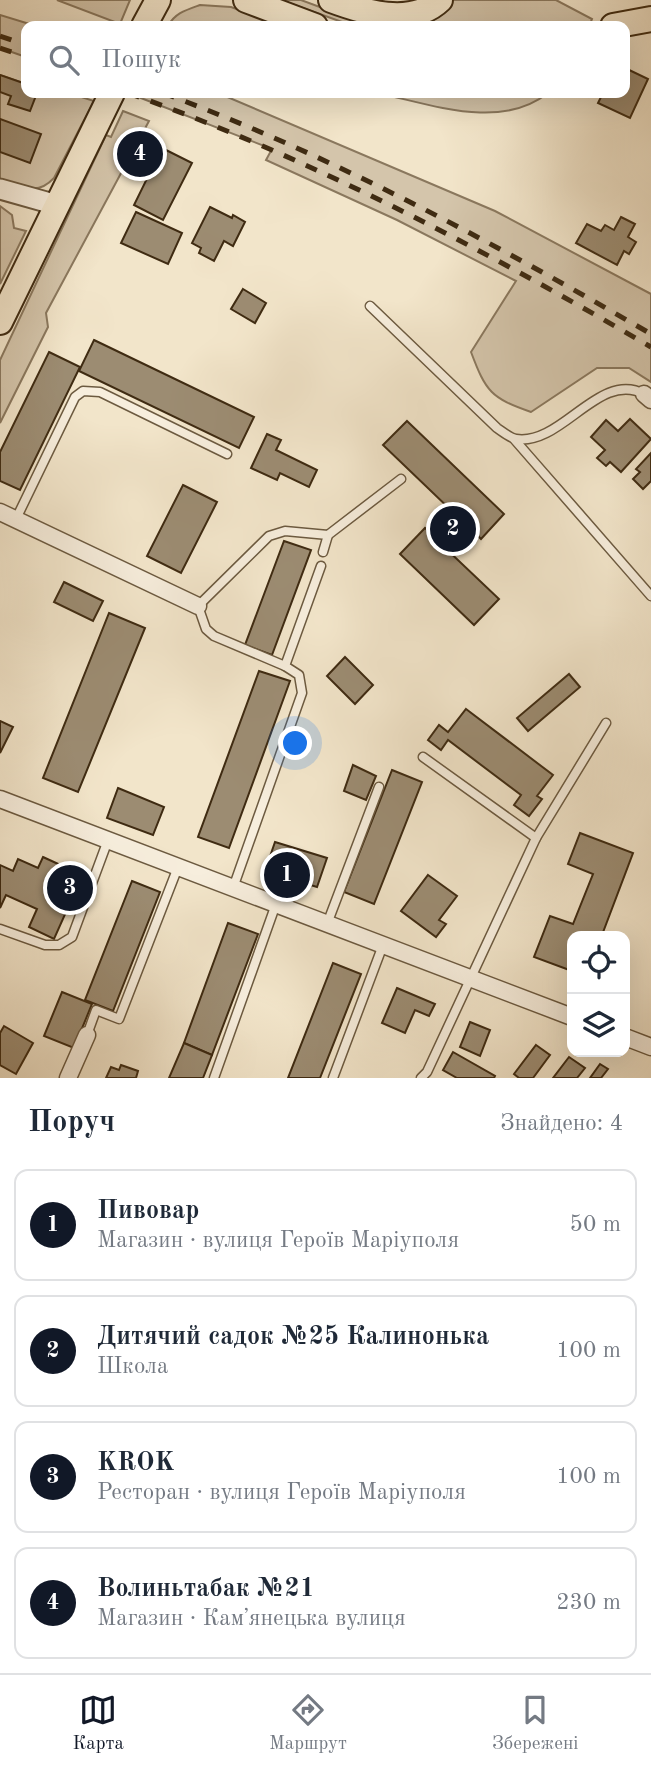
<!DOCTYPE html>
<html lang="uk">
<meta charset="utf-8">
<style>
body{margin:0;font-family:"Old Standard TT",serif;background:#f6f6f7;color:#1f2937}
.controls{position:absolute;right:21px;bottom:21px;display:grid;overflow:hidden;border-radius:14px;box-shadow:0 7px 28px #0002}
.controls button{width:63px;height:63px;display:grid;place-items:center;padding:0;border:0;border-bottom:2px solid #e0e1e3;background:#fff;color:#1f2937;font:35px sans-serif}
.you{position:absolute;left:296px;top:744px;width:24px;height:24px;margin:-18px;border:5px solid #fff;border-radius:50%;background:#1a73e8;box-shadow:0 0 0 10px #1a73e833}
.badge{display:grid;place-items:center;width:46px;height:46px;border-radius:50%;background:#111827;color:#fff;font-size:23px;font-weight:700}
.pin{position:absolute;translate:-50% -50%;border:4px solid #fff;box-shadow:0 2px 7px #0006}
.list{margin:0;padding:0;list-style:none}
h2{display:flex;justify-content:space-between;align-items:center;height:91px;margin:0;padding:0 28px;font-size:30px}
h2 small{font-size:23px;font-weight:400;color:#747a83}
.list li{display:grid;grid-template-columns:46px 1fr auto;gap:21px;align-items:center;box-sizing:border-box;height:112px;margin:0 14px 14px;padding:0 14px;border:2px solid #e0e1e3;border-radius:14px}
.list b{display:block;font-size:26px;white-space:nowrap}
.list p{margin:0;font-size:23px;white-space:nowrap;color:#747a83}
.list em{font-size:23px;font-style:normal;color:#747a83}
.icon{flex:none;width:38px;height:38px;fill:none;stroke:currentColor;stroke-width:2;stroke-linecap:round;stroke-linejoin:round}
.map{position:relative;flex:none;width:651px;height:1078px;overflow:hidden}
.search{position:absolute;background:#fff;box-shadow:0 7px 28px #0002;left:21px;right:21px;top:21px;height:77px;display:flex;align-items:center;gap:18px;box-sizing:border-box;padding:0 24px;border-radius:14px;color:#747a83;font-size:26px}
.sheet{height:595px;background:#fff}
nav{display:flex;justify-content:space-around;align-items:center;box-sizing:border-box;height:98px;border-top:2px solid #e0e1e3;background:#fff;font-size:19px;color:#747a83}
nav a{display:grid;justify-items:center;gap:4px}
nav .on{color:#111827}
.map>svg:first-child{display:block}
.green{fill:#d4c5ab;stroke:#8a785e;stroke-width:2}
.building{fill:#9c8c72;stroke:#3f2b12;stroke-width:2}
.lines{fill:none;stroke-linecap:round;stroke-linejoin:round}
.service-casing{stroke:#6c5a40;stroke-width:11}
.minor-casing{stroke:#6c5a40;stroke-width:19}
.tertiary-casing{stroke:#6c5a40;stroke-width:23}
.primary-casing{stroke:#3f2b12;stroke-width:28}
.service{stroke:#f7eedd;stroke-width:8}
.minor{stroke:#f7eedd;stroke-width:16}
.tertiary{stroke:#f7eedd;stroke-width:19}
.primary{stroke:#f2e5ca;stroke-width:24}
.rail{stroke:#3f2b12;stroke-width:5;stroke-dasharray:12 12;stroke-linecap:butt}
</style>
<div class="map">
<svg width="651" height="1078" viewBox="0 0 651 1078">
<rect width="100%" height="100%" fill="#f2e5ca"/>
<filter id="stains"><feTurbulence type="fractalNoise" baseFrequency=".00286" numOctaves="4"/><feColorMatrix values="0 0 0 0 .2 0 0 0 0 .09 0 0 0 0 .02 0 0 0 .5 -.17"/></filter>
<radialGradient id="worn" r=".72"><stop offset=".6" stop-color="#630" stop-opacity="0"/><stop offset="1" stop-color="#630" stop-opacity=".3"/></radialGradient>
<g class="green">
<path d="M57 0H130L120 24Z"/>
<path d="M281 0H301L371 26H353Z"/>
<path d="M453 0H556L592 19 590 24 586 26H410L425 22Z"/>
<path d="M200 5 231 7 284 26H168C175 13 186 10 200 5Z"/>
<path d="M0 15 36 26H26V57L0 48Z"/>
<path d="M0 75 26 84V93H69L94 101 54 178C36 197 23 186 0 179Z"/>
<path d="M128 93H218L495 211 651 294V382L629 368H597L531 412C491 398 486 392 471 352L516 281 397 220 266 160 272 149Z"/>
<path d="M377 93H548C500 131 431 104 377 93Z"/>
<path d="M123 111 149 121 46 313 48 327 0 423V360L106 135 111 137Z"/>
<path d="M0 206 12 215 14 228 26 231 0 284Z"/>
</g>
<g class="building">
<path d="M625 68 648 79 630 118 598 103 603 93H625Z"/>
<path d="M0 75 26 84V93H37L30 111 8 104 11 96 0 92Z"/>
<path d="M0 119 41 134 30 163 0 152Z"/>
<path d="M162 148 192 163 163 220 134 205Z"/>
<path d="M210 207 232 218 233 215 245 222 233 246 224 241 214 261 199 253 201 248 192 243Z"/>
<path d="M136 212 182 233 168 264 121 243Z"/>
<path d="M621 217 635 224 628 237 636 242 629 254 624 251 617 265 576 243 587 224 601 231 605 225 614 230Z"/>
<path d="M243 289 266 303 255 323 231 309Z"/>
<path d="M94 340 254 417 239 448 79 371Z"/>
<path d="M49 352 80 367 20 490 0 481V452Z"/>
<path d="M630 419 651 439 621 472 610 462 606 466 597 458 605 450 591 437 606 420 618 431Z"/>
<path d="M407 421 504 514 481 539 463 521 441 544 499 599 474 625 400 554 425 528 434 536 455 514 383 445Z"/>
<path d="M267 434 281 440 276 450 317 470 309 487 280 473 277 480 251 468Z"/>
<path d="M651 453V481L643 489 633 479 640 472 636 469Z"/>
<path d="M183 485 217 502 181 573 147 556Z"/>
<path d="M284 541 311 550 272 655 245 645Z"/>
<path d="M64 582 103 601 93 621 54 602Z"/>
<path d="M109 613 145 628 78 792 43 778Z"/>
<path d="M345 657 373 685 355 704 327 676Z"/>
<path d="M259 671 290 681 229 848 198 837Z"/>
<path d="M569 674 580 687 528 731 517 718Z"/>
<path d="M466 709 553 775 537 796 542 799 529 816 514 805 521 795 448 740 441 750 428 740 439 725 448 732Z"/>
<path d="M0 721 13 727 0 753Z"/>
<path d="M353 765 376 776 366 800 344 791Z"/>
<path d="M392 770 422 782 374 904 344 892Z"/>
<path d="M118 788 164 807 153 835 107 818Z"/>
<path d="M580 833 633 853 602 935 606 936H572V971L534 957 550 916 573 924 593 874 568 864Z"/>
<path d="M275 842 327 858 317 887 265 871Z"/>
<path d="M43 857 67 868 63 875 79 883 54 939 29 927 37 909 6 895 0 908V865L13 871 18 859 38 868Z"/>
<path d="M428 875 457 896 439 920 446 924 436 937 401 911Z"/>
<path d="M132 881 160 892 113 1011 85 1000Z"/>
<path d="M228 923 258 934 212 1055 184 1043Z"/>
<path d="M333 963 361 974 320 1078H288Z"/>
<path d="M397 988 435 1004 429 1016 415 1010 405 1033 382 1023Z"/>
<path d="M62 992 92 1004 74 1048 44 1036Z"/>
<path d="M470 1022 490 1030 480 1056 460 1047Z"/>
<path d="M4 1026 33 1043 16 1074 0 1065V1033Z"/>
<path d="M184 1043 212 1055 203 1078H169Z"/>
<path d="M536 1045 550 1055 533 1078H519L514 1074Z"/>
<path d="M453 1052 495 1076 494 1078H457L443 1070Z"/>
<path d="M569 1057 585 1068 577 1078H553Z"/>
<path d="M600 1064 608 1069 601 1078H590Z"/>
<path d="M121 1065 138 1071 136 1078H106L111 1067 119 1070Z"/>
</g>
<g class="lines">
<defs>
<g id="service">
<path d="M370 306 497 428C503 432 510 438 516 439 562 446 599 370 644 394"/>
<path d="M514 439 651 596"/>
<path d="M16 519 75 397 83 391 100 392 227 454"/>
<path d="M323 552 328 535 401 479"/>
<path d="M285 666 214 636 206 629 198 606 269 536 285 531 328 535"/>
<path d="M423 757 536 838"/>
<path d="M233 888 302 693 299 675 285 666 321 566"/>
<path d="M327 924 379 787"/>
<path d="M0 929 45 945H59L72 937 108 840"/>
<path d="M87 1035 96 1010 119 1019 178 867"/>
<path d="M214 1078 276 904"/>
<path d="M333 1078 383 945"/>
<path d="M421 1078 427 1072 536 838 606 723"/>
</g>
<g id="minor">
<path d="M644 394 651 400"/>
<path d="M0 512 198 606"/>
<path d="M0 799 572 1017"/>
<path d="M625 1037 651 1047"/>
<path d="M68 1078 87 1035"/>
</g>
<path id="tertiary" d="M0 189 57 205"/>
<g id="primary">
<path d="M246 0 315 26"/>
<path d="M331 0C363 12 412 27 440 0"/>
<path d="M144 26 158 0"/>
<path d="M613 26 651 19"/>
<path d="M0 322 112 93"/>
</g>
</defs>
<use href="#service" class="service-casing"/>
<use href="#minor" class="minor-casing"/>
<use href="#tertiary" class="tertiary-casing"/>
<use href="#primary" class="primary-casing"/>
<use href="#service" class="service"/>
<use href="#minor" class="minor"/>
<use href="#tertiary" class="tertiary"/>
<use href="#primary" class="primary"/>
<g class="rail">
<path d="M0 36 26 45"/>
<path d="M0 48 26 57"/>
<path d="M128 93C311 158 483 249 651 347"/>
<path d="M163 93C333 156 494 243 651 334"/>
</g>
</g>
<rect width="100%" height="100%" filter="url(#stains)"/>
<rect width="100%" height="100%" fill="url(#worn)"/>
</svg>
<div class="controls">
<button><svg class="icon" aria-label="locate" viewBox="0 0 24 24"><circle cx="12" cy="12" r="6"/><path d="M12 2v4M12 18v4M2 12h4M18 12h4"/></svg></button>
<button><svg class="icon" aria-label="layers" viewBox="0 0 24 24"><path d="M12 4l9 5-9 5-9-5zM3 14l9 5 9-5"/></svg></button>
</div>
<div class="you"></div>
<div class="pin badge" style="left:287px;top:875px">1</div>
<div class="pin badge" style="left:453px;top:529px">2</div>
<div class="pin badge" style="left:70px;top:888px">3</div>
<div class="pin badge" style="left:140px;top:154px">4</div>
<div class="search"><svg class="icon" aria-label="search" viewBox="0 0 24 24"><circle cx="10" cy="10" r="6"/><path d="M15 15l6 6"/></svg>Пошук</div>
</div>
<section class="sheet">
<h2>Поруч<small>Знайдено: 4</small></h2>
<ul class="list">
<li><span class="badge">1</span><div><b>Пивовар</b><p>Магазин · вулиця Героїв Маріуполя</p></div><em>50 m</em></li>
<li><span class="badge">2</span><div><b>Дитячий садок №25 Калинонька</b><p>Школа</p></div><em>100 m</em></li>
<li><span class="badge">3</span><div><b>KROK</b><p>Ресторан · вулиця Героїв Маріуполя</p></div><em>100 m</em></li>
<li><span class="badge">4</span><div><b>Волиньтабак №21</b><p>Магазин · Камʼянецька вулиця</p></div><em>230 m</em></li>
</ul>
</section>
<nav>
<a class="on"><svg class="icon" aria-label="map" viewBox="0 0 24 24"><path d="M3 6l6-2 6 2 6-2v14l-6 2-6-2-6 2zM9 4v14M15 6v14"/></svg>Карта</a>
<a><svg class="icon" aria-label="directions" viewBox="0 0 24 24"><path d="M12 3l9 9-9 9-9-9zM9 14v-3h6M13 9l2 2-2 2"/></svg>Маршрут</a>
<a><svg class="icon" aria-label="saved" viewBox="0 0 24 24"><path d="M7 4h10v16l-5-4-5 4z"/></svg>Збережені</a>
</nav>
